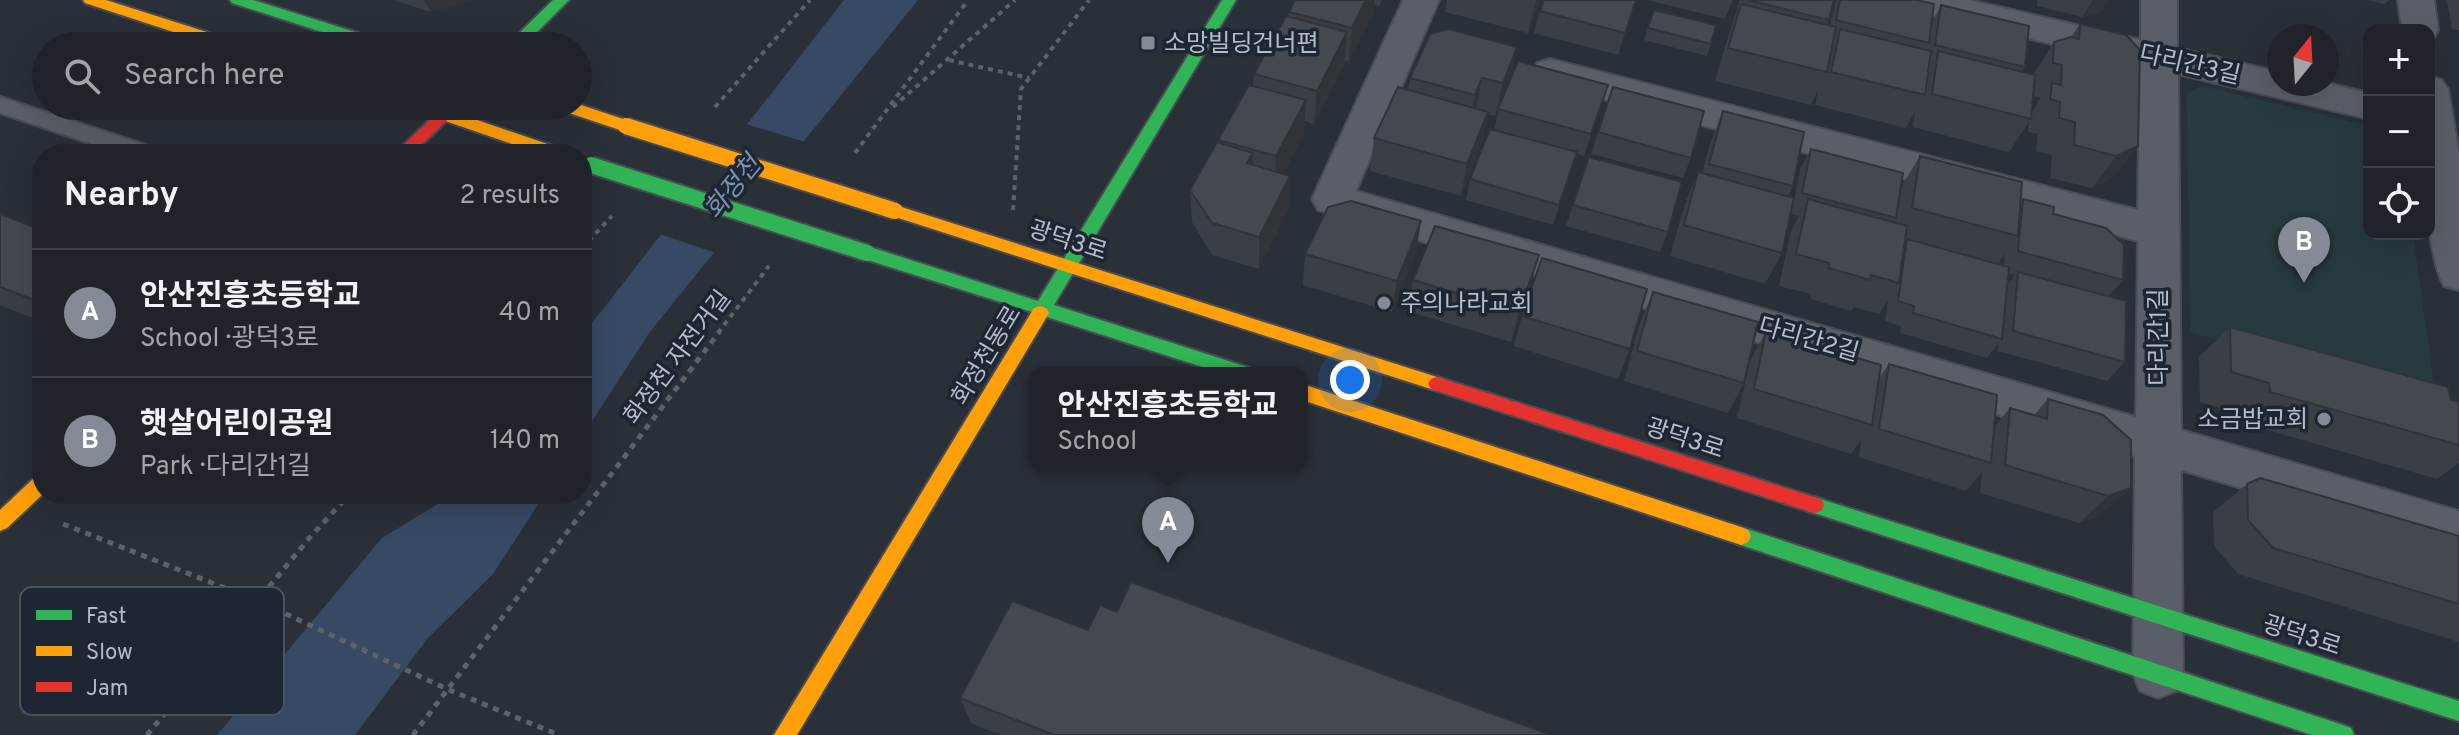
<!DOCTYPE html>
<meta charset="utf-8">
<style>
body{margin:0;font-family:Overpass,"Noto Sans KR",sans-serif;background:#2d3036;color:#f1f3f6}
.controls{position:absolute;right:24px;top:24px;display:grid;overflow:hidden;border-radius:16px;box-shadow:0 8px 32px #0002}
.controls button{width:72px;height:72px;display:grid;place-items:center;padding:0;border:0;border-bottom:2px solid #3d4147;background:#20242a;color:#f1f3f6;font:40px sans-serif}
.compass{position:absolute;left:2267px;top:24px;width:72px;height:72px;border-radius:50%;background:#20242a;box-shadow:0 8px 32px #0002;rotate:18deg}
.you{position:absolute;left:1350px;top:380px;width:28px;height:28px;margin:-20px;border:6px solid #fff;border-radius:50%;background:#1a73e8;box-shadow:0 0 0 12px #1a73e833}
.badge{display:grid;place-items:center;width:52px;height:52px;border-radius:50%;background:#848b96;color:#fff;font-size:26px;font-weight:700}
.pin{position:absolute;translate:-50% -66px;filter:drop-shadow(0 2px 4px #0008)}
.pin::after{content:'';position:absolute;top:42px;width:28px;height:24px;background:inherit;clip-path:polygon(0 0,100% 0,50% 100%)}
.popup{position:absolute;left:1028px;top:367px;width:280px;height:104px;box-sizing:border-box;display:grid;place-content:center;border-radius:16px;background:#20242a;filter:drop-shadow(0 2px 6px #0005);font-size:26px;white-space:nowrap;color:#a2a4a8}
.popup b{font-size:30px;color:#f1f3f6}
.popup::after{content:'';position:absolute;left:50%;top:100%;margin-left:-16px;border:16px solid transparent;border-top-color:#20242a}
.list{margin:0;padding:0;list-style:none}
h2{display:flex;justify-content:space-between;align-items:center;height:104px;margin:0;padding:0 32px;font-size:34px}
h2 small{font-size:26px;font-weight:400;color:#a2a4a8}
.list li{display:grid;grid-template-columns:52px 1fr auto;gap:24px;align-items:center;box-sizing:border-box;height:128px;padding:0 32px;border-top:2px solid #3d4147}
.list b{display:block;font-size:30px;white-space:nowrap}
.list p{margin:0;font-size:26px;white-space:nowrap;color:#a2a4a8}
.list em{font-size:26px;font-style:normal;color:#a2a4a8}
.icon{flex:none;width:44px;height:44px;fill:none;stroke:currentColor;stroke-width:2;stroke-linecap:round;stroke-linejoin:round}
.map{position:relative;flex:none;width:2459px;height:735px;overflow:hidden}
.search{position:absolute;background:#20242a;box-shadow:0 8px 32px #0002;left:32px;top:32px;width:560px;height:88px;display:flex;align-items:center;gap:20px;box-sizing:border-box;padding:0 28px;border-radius:44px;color:#a2a4a8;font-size:30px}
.panel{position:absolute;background:#20242a;box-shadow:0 8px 32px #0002;left:32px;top:144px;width:560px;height:360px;border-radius:32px}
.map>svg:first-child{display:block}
.green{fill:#273a3e}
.water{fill:#384963}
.pier{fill:#2a3038}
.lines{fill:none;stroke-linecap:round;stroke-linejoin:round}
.lane-casing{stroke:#484c53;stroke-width:4}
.street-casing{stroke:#484c53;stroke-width:4}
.fast-casing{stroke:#484c53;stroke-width:4}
.slow-casing{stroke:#484c53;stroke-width:4}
.jam-casing{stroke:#484c53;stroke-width:4}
.path-far1{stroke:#5d636a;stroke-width:4;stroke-dasharray:5 5;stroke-linecap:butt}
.path{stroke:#5d636a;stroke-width:5;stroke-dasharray:6 6;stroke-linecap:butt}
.lane{fill:#5a5e66;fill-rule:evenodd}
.street{fill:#5a5e66;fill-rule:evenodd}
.fast{fill:#30b455;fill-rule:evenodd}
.slow{fill:#ff9f0a;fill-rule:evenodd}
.jam{fill:#e5322d;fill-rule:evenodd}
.fast-bridge-casing{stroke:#484c53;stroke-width:20;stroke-linecap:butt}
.slow-bridge-casing{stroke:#484c53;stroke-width:20;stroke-linecap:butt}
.fast-bridge{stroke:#30b455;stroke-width:16}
.slow-bridge{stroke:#ff9f0a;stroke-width:16}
.wall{fill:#3a3f45;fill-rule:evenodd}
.shaded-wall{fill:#303338}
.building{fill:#444950;stroke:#303338;stroke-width:2}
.poi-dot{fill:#848b96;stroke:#1d2633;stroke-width:3}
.labels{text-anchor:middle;stroke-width:7;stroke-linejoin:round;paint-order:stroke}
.poi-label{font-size:24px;fill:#b4bcc9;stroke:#1d2633;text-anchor:start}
.street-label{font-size:24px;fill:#b4bcc9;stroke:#1d2633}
.water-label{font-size:26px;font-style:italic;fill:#7c92b1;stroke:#1d2633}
.key{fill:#1d2633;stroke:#4a5360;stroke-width:2}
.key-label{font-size:22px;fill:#b4bcc9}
</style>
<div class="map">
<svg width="2459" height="735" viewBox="0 0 2459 735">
<rect width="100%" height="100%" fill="#2a3038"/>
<path class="green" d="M2202 86 2369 126V234H2413L2436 400 2190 332 2187 93Z"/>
<g class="water">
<path d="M844 0H918L649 333 582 437V336Z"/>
<path d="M454 494H545L493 574 428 638 355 735H217L382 538Z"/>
</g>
<path class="pier" d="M743 123 808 143 719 254 657 233Z"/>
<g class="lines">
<defs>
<path id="lane" d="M0 97 155 148 159 154H121L0 113Z"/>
<g id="street">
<path d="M1403 0H1439L1356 191 2136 417 2138 241 1550 85 1537 81 1531 72 1537 63 1550 59 2138 210 2140 65 1918 12 1905 8 1900 0H1969L2141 40V0H2177V48L2279 72V84L2327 83 2369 93V119L2178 74 2181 430 2459 511V553L2181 470 2183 674 2176 691 2158 698 2140 691 2133 674 2135 456 1318 210 1312 199Z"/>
<path d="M2398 0H2434L2438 30 2433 39 2429 40V30H2402Z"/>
<path d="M2429 76 2442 80 2448 89 2459 153V290L2444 286C2419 238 2429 131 2429 76Z"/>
</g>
<g id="fast">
<path d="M230 0H253L387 42 390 46H365L232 3Z"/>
<path d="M553 0H569L523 46H506Z"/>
<path d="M1222 0H1236L1054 305 1244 366 1250 368 1253 373H1221L1047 317 1040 320 1034 318 1032 312 861 258 859 253 861 248 867 246 1038 301Z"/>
<path d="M1814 497 2459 701V721L1814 513 1807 511 1804 505 1807 499Z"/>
<path d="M1741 527 2343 725 2351 728 2354 735H2312L1741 545 1734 542 1731 536 1734 530Z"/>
</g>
<g id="slow">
<path d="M83 0H106L238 42 241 46H216L85 3Z"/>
<path d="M578 104 632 122 634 126 626 132 560 110 558 106Z"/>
<path d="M411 106H436L565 150 567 154H541L413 110Z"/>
<path d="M895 205 1437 377 1443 379 1446 384 1443 389 1437 391 889 215 887 211Z"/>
<path d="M1040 306 1046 308 1049 313 1046 318 797 735H774L1034 308Z"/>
<path d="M1302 384 1741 527 1748 530 1751 536 1748 542 1741 545 1302 400Z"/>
<path d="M42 475 43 494 7 528 0 531V510L35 477Z"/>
</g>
<g id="jam">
<path d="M444 106H462L412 154H394Z"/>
<path d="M1437 377 1814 497 1821 499 1824 505 1821 511 1814 513 1431 389 1428 384 1431 379Z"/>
</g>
</defs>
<use href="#lane" class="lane-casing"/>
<use href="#street" class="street-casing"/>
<use href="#fast" class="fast-casing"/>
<use href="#slow" class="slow-casing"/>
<use href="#jam" class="jam-casing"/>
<g class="path-far1">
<path d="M949 60 1029 78"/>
<path d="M715 107 810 0"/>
<path d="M893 107 1015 0"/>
<path d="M855 153 968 0"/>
<path d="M1013 210 1021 89 1089 0"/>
<path d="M582 248 612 216"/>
<path d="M718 333 769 266"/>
</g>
<g class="path">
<path d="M63 524 258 601 447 689 559 735"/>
<path d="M147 735 311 536 350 494"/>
<path d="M413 735 720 331"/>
</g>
<use href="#lane" class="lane"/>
<use href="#street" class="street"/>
<use href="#fast" class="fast"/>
<use href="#slow" class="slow"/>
<use href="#jam" class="jam"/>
<defs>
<path id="fast-bridge" d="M591 165 867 253"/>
<path id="slow-bridge" d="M626 126 895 211"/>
</defs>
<use href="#fast-bridge" class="fast-bridge-casing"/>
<use href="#slow-bridge" class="slow-bridge-casing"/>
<use href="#fast-bridge" class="fast-bridge"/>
<use href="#slow-bridge" class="slow-bridge"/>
</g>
<g class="wall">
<path d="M393 0H474L431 12Z"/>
<path d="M1295 0H1382L1379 6 1375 5 1374 11 1349 61 1345 60 1344 65 1314 124 1305 121 1304 133 1283 174 1289 208 1259 269 1212 255 1192 222 1190 190 1218 143V140L1253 86 1254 74 1288 17 1289 12Z"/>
<path d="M1447 0H1541L1528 33 1445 12Z"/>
<path d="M1636 0 1618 55 1534 33 1540 11Z"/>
<path d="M1646 0H1733L1725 19Z"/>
<path d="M1740 0H1834L1827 25H1830L1836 0H1917L1932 22 1941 5 2025 67 2022 72 2033 75 2054 42 2071 37 2080 24 2138 146 2113 178 2092 188 2050 178 2052 155 2036 151 2038 134 2028 132 2029 122 2009 152 1913 127 1915 111 1906 128 1815 105 1818 90 1811 105 1715 81 1728 37ZM2033 96 2040 98 2032 113Z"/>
<path d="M2037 0H2109L2101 12 2082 17 2037 6Z"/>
<path d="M2366 0H2389L2385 4Z"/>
<path d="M2447 0H2459V30L2452 29Z"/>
<path d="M1654 10 1711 44 1707 56 1644 40Z"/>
<path d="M1517 47 1510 80 1608 85 1584 156 1576 153 1553 225 1466 200 1470 179 1494 130 1501 102 1495 116 1488 114 1481 145 1461 196 1370 171 1374 138 1408 90 1410 78Z"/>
<path d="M1613 87 1691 158 1683 178 1591 154Z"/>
<path d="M1723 111 1793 186 1788 196 1782 253 1765 284 1670 256 1685 204 1698 172 1702 173 1710 144Z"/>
<path d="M1811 149 1901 187 1920 156 2021 202 2023 199 2053 214 2123 280 2109 296 2125 362 2107 381 1998 351V344L1987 358 1900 333 1901 326 1885 321 1888 300 1879 314 1854 307 1851 311 1811 299V294L1779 286 1791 231 1799 216 1791 214 1800 170ZM2005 254 2004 265 1998 264ZM2008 273 2015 275 2007 286Z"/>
<path d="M1573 205 1668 232 1660 252 1566 226Z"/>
<path d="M0 214 42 230V322L0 305Z"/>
<path d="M1416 253 1392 312 1303 285 1305 254Z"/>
<path d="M1539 255 1530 286 1511 342 1407 311 1413 280Z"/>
<path d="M1653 292 1744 383 1728 413 1624 381 1640 323Z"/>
<path d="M1522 316 1630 349 1618 379 1514 346Z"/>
<path d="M2230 327 2459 402V463L2437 479 2237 421V413L2200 402 2199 357Z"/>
<path d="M1766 331 1879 378 1889 364 1994 427 2010 408 2034 415 2048 399 2131 440 2101 515 2079 523 1980 493 1982 473 1966 491 1859 457 1861 440 1851 454 1737 418 1750 361Z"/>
<path d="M2247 484 2459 536V642L2238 574 2214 546 2213 512Z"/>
<path d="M1117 612 1551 735H1001L971 723 960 698 1088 630Z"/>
</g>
<g class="shaded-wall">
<path d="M424 0H474L431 12Z"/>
<path d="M1366 0H1375L1374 11 1349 61 1352 28Z"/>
<path d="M1536 0H1541L1528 33Z"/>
<path d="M2093 0H2109L2101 12 2082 17Z"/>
<path d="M1347 32 1344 65 1314 124 1317 91Z"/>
<path d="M1517 47 1510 80 1495 116 1503 83Z"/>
<path d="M1482 78 1476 110 1468 128 1475 95Z"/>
<path d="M1306 100 1304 133 1275 189 1276 156Z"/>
<path d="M1488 112 1481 145 1461 196 1467 164Z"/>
<path d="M2138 146 2113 178 2092 188 2116 156Z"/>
<path d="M1253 153 1252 185 1247 163Z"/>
<path d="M1290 176 1289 208 1259 269V237Z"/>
<path d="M1421 221 1416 253 1392 312 1397 281Z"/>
<path d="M1539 255 1530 286 1511 342 1519 312Z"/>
<path d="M2131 488 2101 515 2079 523 2108 496Z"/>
</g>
<g class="building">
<path d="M1295 0H1366L1352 28 1289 12Z"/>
<path d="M1544 0H1636L1625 33 1540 11Z"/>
<path d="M1748 0H1834L1829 20Z"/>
<path d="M1840 0H1917L1934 4 1929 43 1836 20Z"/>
<path d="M1741 4 1836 27 1827 72 1728 48Z"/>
<path d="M1941 5 2029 26 2025 67 1935 45Z"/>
<path d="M1654 10 1716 25 1711 44 1648 28Z"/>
<path d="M1286 16 1347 32 1317 91 1254 74Z"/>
<path d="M2080 24 2126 35 2140 50 2138 146 2116 156 2074 145 2075 122 2059 118 2060 102 2050 99 2052 83 2061 85 2062 65 2053 63 2054 42 2071 37 2079 39Z"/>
<path d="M1448 29 1517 47 1503 83 1482 78 1475 95 1410 78 1430 34Z"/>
<path d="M1840 29 1931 51 1925 95 1831 72Z"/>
<path d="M1938 51 2035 75 2031 119 1932 94Z"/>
<path d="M1518 61 1608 85 1591 134 1498 109Z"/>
<path d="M1249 85 1306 100 1276 156 1218 140Z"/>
<path d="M1398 87 1488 112 1467 164 1374 138Z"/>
<path d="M1613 87 1704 111 1691 158 1598 132Z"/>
<path d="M1723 111 1804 132 1793 186 1709 164Z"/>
<path d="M1490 129 1577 152 1559 205 1470 179Z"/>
<path d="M1217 142 1253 153 1247 163 1290 176 1259 237 1212 223 1190 190Z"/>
<path d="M1811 149 1903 173 1896 218 1802 193Z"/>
<path d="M1920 156 2022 182 2018 236 1912 208Z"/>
<path d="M1589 157 1682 182 1668 232 1573 205Z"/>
<path d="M1698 172 1794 198 1782 253 1684 225Z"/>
<path d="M1808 199 1907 226 1899 283 1871 275 1870 280 1829 268V263L1796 254Z"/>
<path d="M2023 199 2054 207 2053 214 2106 228 2124 245 2123 280 2018 251Z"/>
<path d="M1351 201 1421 221 1397 281 1305 254 1328 207Z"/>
<path d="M0 214 42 230V303L0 287Z"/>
<path d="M1435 226 1539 255 1519 312 1413 280Z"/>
<path d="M1907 239 2009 267 2002 339 1913 313 1914 306 1898 301Z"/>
<path d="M1542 258 1647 289 1630 349 1522 316Z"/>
<path d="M2018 272 2126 301 2125 362 2013 331Z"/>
<path d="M1653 292 1758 322 1744 383 1637 351Z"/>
<path d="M2230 327 2448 387 2451 400 2459 402V445L2270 392 2269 383 2231 372Z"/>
<path d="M1766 331 1881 365 1872 425 1754 389Z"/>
<path d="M1889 364 1997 395 1991 463 1879 429Z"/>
<path d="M2048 399 2103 415 2131 440V488L2108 496 2005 465 2010 408 2047 419Z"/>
<path d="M2260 478 2459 536V604L2273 548 2248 520 2247 484Z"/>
<path d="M1131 582 1551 735H1054L960 698 1012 601 1088 630 1100 605 1117 612Z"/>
</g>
<g class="poi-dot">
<rect x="1140" y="35" width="16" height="16" rx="4"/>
<circle cx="1384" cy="303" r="8"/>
<circle cx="2324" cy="419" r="8"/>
</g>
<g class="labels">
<g class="poi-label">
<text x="1164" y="51">소망빌딩건너편</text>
<text x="1400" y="311">주의나라교회</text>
<text x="2308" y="427" text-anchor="end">소금밥교회</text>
</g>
<g class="street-label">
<text transform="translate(2190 64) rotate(13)" y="8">다리간3길</text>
<text transform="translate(1068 240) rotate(18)" y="8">광덕3로</text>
<text transform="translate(2158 337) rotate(-90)" y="8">다리간1길</text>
<text transform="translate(1809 339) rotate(16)" y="8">다리간2길</text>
<text transform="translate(986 355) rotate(-59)" y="8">화정천동로</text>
<text transform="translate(677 357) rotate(-53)" y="8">화정천 자전거길</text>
<text transform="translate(1685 438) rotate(18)" y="8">광덕3로</text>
<text transform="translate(2302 635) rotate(18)" y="8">광덕3로</text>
</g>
<g class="water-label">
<text transform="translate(732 187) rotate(-51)" y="9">화정천</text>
</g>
</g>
<rect x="20" y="587" width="264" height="128" rx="12" class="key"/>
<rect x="36" y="610" width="36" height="10" fill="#30b455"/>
<rect x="36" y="646" width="36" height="10" fill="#ff9f0a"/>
<rect x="36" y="682" width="36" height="10" fill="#e5322d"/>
<g class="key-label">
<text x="86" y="623">Fast</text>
<text x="86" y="659">Slow</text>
<text x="86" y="695">Jam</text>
</g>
</svg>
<div class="controls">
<button>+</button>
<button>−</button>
<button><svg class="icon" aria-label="locate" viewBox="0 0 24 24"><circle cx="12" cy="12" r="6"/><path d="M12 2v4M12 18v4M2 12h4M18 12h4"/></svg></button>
</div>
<svg class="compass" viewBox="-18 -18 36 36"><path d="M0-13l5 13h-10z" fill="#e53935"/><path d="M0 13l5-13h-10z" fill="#a2a4a8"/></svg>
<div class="you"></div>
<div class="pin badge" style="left:1168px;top:563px">A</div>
<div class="popup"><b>안산진흥초등학교</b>School</div>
<div class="pin badge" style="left:2304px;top:283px">B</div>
<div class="search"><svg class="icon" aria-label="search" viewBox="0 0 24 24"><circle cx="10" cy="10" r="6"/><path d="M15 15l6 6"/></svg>Search here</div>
<section class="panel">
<h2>Nearby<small>2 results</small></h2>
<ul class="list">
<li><span class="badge">A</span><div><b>안산진흥초등학교</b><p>School · 광덕3로</p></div><em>40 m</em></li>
<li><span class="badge">B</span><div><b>햇살어린이공원</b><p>Park · 다리간1길</p></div><em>140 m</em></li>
</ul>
</section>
</div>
